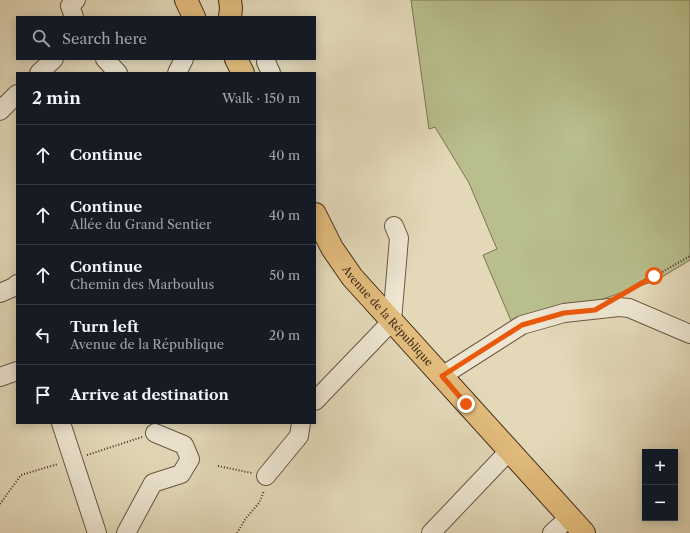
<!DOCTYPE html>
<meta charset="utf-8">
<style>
body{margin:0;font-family:"Libre Caslon Text",serif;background:#242831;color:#f1f3f6}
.controls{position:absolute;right:12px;bottom:12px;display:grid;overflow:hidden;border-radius:0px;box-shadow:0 2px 10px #0003}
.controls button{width:36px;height:36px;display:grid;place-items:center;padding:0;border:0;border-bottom:1px solid #363941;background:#171b24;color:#f1f3f6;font:20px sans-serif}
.stop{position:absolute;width:12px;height:12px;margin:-9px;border:3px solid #ea580c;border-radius:50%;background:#fff}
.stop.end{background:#ea580c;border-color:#fff;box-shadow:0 1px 4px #0008}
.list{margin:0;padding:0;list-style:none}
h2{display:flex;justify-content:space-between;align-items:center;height:52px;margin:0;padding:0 16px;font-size:17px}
h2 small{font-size:13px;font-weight:400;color:#9ea1a6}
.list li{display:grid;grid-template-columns:26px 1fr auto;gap:12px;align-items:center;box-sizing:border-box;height:60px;padding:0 16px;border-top:1px solid #363941}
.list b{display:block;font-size:15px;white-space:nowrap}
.list p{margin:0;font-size:13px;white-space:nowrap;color:#9ea1a6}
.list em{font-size:13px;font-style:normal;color:#9ea1a6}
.icon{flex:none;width:22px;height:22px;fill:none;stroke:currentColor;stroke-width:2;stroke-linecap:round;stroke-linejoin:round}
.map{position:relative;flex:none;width:690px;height:533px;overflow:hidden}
.search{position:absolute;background:#171b24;box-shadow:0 2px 10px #0003;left:16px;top:16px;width:300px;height:44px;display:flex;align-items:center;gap:10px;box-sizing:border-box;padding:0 14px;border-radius:0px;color:#9ea1a6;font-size:15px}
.panel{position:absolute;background:#171b24;box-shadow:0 2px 10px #0003;left:16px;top:72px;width:300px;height:352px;border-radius:0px}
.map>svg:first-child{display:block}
.green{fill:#b8be8c;stroke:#7e7454}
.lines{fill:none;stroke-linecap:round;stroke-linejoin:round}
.minor-casing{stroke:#6c5642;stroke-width:20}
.major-casing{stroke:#442b1b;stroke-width:24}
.path{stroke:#442b1b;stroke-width:2;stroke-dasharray:1 2;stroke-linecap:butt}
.minor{stroke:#ede6d2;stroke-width:18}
.major{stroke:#e2bc7c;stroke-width:22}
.route{stroke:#ea580c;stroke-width:5}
.labels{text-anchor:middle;stroke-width:3;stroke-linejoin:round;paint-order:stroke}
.street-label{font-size:11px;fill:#442b1b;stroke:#ede6d2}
</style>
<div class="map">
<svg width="690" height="533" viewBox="0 0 690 533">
<rect width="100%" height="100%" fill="#e3d9b9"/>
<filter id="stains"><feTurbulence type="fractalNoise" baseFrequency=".005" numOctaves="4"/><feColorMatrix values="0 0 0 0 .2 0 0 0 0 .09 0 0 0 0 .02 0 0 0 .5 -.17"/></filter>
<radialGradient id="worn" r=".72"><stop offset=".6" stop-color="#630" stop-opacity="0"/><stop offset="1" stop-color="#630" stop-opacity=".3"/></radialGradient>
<path class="green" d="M411 0H690V260L657 280 515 330 483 255 497 249 469 183 435 127 429 129Z"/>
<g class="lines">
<defs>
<g id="minor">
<path d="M74 17 70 6 76 0"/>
<path d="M105 59 118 73"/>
<path d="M266 62 271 73"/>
<path d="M39 73 54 59"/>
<path d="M177 73 184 59"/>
<path d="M0 111 17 94"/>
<path d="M0 293 14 287 17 284"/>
<path d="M442 376 522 325 564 313 619 307 629 308 690 334"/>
<path d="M0 377 17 371"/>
<path d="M315 401 392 321 399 238 394 226"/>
<path d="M61 423 97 533"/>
<path d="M266 476 299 436 301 423"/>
<path d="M126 533 153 483 181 474 190 459 184 445 155 433"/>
<path d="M431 533 509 451"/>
<path d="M552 533 570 517"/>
</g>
<g id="major">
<path d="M186 0 194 17"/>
<path d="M230 0 231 8 230 17"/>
<path d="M236 59 243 73"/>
<path id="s1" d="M315 214 332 248 352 277 584 533"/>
</g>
</defs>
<use href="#minor" class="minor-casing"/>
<use href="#major" class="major-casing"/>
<g class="path">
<path d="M626 293 690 256"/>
<path d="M87 455 142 437"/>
<path d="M218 466 252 473"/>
<path d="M0 504 21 475 58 464"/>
<path d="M237 533 246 518 259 503 264 491"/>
</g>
<use href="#minor" class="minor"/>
<use href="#major" class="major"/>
</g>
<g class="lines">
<path class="route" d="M466 404 442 376 522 325 564 313 595 310 654 276"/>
</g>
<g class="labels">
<g class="street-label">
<text dy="4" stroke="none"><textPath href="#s1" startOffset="126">Avenue de la République</textPath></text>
</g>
</g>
<rect width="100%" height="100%" filter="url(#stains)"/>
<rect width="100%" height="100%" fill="url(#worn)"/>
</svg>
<div class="controls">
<button>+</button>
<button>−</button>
</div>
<div class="stop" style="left:654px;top:276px"></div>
<div class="stop end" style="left:466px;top:404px"></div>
<div class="search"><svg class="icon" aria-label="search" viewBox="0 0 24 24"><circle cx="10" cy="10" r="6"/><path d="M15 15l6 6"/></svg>Search here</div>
<section class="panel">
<h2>2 min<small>Walk · 150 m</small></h2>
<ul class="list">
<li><svg class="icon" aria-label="ahead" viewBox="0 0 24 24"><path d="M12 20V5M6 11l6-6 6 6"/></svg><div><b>Continue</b></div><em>40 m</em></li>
<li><svg class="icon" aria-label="ahead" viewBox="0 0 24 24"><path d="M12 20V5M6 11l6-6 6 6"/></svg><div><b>Continue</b><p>Allée du Grand Sentier</p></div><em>40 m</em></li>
<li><svg class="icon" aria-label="ahead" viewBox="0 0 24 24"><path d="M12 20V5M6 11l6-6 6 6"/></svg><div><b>Continue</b><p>Chemin des Marboulus</p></div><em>50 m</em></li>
<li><svg class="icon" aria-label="left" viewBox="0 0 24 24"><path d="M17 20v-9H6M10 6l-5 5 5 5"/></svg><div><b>Turn left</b><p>Avenue de la République</p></div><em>20 m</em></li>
<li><svg class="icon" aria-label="arrive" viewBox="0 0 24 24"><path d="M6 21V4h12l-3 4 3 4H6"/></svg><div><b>Arrive at destination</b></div></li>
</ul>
</section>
</div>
